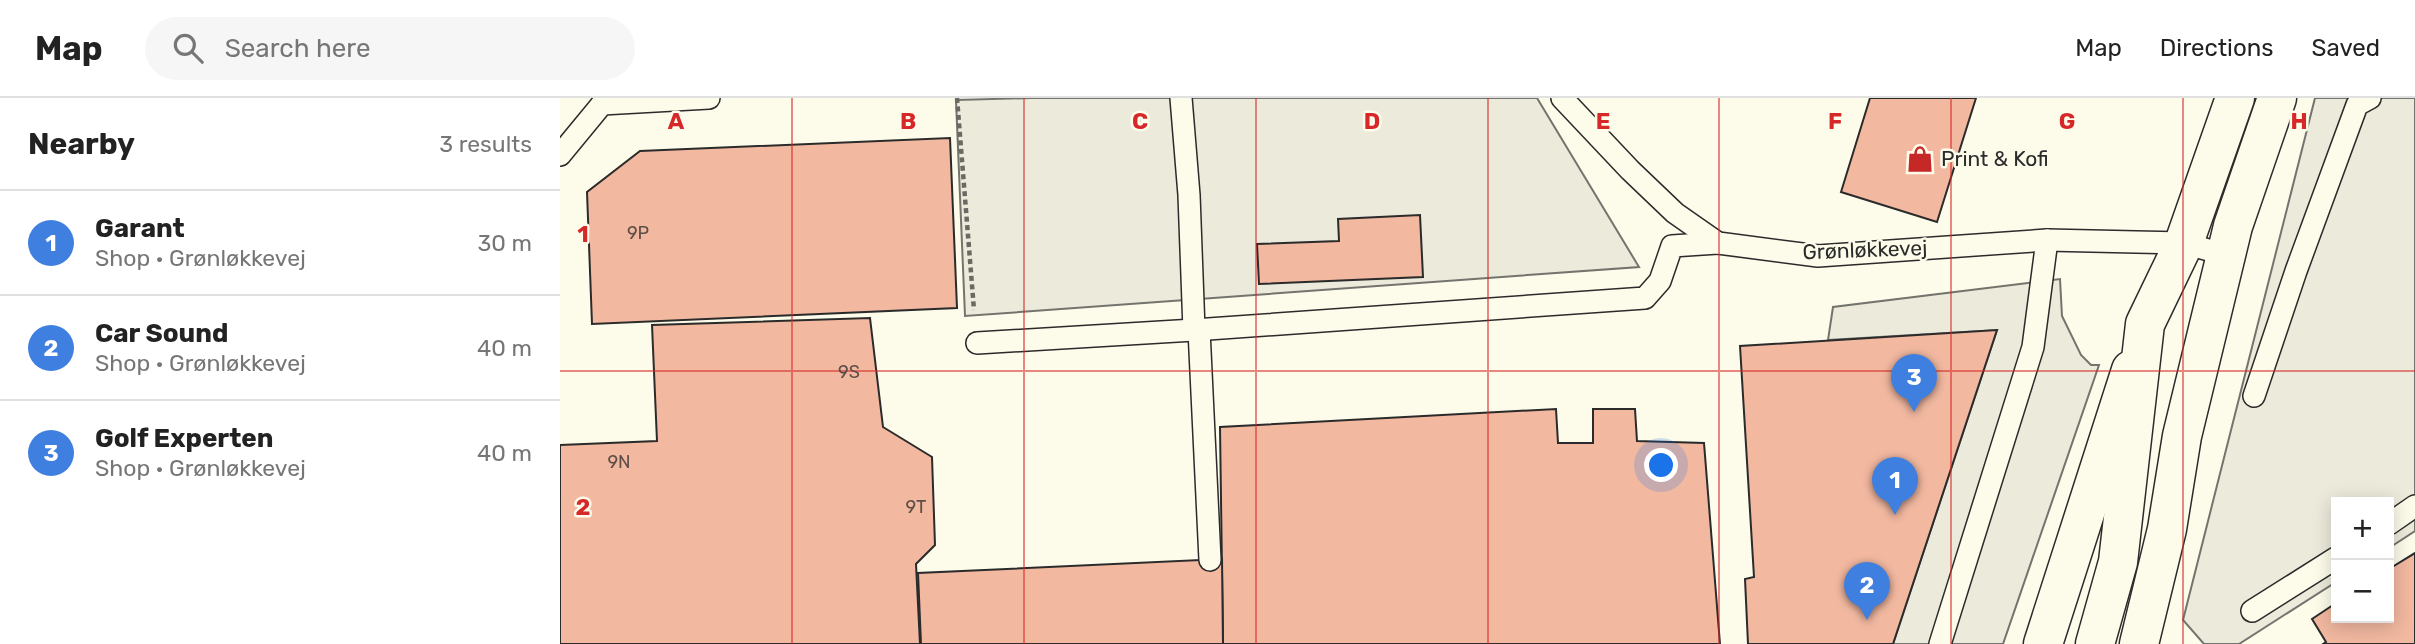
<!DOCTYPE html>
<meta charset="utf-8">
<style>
body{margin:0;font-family:Rubik,sans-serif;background:#f6f6f6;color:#222}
.controls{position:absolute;right:21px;bottom:21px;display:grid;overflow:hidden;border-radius:0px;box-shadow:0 4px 18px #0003}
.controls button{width:63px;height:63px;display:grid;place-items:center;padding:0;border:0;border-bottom:2px solid #e0e0e0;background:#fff;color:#222;font:35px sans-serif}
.you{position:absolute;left:1102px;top:368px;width:24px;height:24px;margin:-18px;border:5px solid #fff;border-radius:50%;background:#1a73e8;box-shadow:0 0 0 10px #1a73e833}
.badge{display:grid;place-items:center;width:46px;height:46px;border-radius:50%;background:#c62828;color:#fff;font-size:23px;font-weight:700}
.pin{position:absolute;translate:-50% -58px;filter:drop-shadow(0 2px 4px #0008)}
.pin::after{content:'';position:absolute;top:37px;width:24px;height:21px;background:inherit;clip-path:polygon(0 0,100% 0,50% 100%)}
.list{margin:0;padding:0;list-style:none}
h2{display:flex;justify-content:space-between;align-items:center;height:91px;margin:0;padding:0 28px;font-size:30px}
h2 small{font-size:23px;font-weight:400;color:#767676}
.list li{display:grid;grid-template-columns:46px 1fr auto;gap:21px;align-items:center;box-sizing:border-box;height:105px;padding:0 28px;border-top:2px solid #e0e0e0}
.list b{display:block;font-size:26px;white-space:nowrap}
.list p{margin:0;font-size:23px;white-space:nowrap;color:#767676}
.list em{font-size:23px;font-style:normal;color:#767676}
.icon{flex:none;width:38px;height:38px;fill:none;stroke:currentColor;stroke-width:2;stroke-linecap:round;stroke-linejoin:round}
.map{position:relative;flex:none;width:1855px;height:546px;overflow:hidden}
header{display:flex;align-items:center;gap:42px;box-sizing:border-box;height:98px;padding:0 35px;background:#fff;border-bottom:2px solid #e0e0e0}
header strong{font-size:33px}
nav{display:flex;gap:38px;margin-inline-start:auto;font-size:24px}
.search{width:490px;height:63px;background:#f6f6f6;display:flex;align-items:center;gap:18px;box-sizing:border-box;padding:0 24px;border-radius:38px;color:#767676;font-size:26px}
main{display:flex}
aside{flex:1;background:#fff}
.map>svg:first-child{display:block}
.parking{fill:#eceadb;stroke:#74746e;stroke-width:2}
.building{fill:#f2b8a0;stroke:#2b2b2b;stroke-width:2}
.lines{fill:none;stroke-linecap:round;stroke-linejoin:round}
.service-casing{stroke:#2b2b2b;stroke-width:24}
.tertiary-casing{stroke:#2b2b2b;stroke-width:41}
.secondary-casing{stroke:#2b2b2b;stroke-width:41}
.path{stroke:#6a6964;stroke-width:4.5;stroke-dasharray:5 3.5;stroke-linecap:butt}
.service{stroke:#fdfbea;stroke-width:21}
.tertiary{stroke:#fdfbea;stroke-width:38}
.secondary{stroke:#fdfbea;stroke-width:38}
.grid{fill:none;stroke:#d62828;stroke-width:2;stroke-opacity:0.55}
.labels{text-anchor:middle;stroke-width:5;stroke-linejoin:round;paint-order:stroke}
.number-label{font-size:18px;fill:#5d4e48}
.poi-label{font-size:21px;fill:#2b2b2b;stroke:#fdfbea;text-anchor:start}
.street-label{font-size:21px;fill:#2b2b2b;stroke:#fdfbea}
.grid-label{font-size:23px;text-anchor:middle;font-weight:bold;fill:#d62828;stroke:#fdfbea;stroke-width:5;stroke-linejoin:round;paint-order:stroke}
</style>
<header>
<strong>Map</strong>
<div class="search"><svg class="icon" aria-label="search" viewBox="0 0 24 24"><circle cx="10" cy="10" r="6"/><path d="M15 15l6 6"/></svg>Search here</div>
<nav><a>Map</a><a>Directions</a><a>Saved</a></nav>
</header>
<main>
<aside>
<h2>Nearby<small>3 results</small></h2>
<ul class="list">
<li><span class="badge" style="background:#3f7fe0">1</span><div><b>Garant</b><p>Shop · Grønløkkevej</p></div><em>30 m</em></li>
<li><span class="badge" style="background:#3f7fe0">2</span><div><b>Car Sound</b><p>Shop · Grønløkkevej</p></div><em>40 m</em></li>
<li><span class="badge" style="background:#3f7fe0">3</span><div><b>Golf Experten</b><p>Shop · Grønløkkevej</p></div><em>40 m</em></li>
</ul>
</aside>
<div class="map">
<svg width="1855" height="546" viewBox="0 0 1855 546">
<rect width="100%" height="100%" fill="#fdfbea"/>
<g class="parking">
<path d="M471 0H977L1079 169 405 218 396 2Z"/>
<path d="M1755 0H1855V433L1829 450V404H1776V484L1679 546H1644L1623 522Z"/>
<path d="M1500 181 1502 218 1521 257 1531 267H1539L1443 546H1333L1437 232 1268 242 1273 209Z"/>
</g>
<g class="building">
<path d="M1310 0H1416L1377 124 1281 94Z"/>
<path d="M390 40 397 210 32 226 27 94 80 53Z"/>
<path d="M860 117 863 179 699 186 697 146 779 143 778 121Z"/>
<path d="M310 220 323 329 372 359 375 447 356 466 360 546H0V347L97 343 92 227Z"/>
<path d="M1437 232 1333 546H1188L1185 481 1194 479 1180 248Z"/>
<path d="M996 311 998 345H1033V311H1075L1077 343 1144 345 1160 546H663L660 329Z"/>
<path d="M1855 455V546H1763L1766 544 1752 521 1776 505V520H1829V471Z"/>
<path d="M662 461 663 546H361L358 475Z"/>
</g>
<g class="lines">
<defs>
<g id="service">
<path d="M621 0 629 97 634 232"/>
<path d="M1002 0 1070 72 1115 115 1158 145 1258 158 1487 142 1576 144 1624 145 1666 157"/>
<path d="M42 6 149 0"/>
<path d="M0 57 42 6 51 0"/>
<path d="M639 232 650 462"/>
<path d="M417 245 634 232 1085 200 1100 183 1112 148 1158 145"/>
<path d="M1694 298 1736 173 1797 7 1810 0"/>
<path d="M1829 426 1855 408"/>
<path d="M1692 513 1776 460"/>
<path d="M1380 546 1473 249 1487 142"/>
</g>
<path id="tertiary" d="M1483 546 1571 272"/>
<g id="secondary">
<path d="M1535 546 1558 464 1585 226 1624 145 1675 0"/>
<path d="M1579 546 1607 431 1622 338 1666 157 1673 128 1717 0"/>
</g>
</defs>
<use href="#service" class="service-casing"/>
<use href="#tertiary" class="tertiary-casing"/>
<use href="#secondary" class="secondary-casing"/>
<path class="path" d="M397 0 414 212"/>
<use href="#service" class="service"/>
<use href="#tertiary" class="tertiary"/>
<use href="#secondary" class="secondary"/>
</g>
<path class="grid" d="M232 0V546M464 0V546M696 0V546M928 0V546M1159 0V546M1391 0V546M1623 0V546M0 273H1855"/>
<defs>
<symbol id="shop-bare" viewBox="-9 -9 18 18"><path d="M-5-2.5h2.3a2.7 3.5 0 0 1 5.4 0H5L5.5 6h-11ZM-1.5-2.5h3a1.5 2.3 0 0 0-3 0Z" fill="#c62828" stroke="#fdfbea" stroke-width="2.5" paint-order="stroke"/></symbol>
</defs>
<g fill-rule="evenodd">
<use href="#shop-bare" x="1341" y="42" width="38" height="38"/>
</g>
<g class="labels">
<g class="number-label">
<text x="78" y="141">9P</text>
<text x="289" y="280">9S</text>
<text x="59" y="370">9N</text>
<text x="356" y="415">9T</text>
</g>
<g class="poi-label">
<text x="1381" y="68">Print &amp; Kofi</text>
</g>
<g class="street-label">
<text transform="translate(1305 152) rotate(-2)" y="7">Grønløkkevej</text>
</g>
</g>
<g class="grid-label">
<text x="116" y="31">A</text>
<text x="348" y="31">B</text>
<text x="580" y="31">C</text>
<text x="812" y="31">D</text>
<text x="1043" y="31">E</text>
<text x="1275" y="31">F</text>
<text x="1507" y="31">G</text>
<text x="1739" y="31">H</text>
<text x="23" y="144">1</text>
<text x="23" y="417">2</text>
</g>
</svg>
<div class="controls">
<button>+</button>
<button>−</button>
</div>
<div class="you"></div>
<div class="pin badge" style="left:1335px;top:417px;background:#3f7fe0">1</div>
<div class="pin badge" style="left:1307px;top:522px;background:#3f7fe0">2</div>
<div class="pin badge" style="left:1354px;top:314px;background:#3f7fe0">3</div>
</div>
</main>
